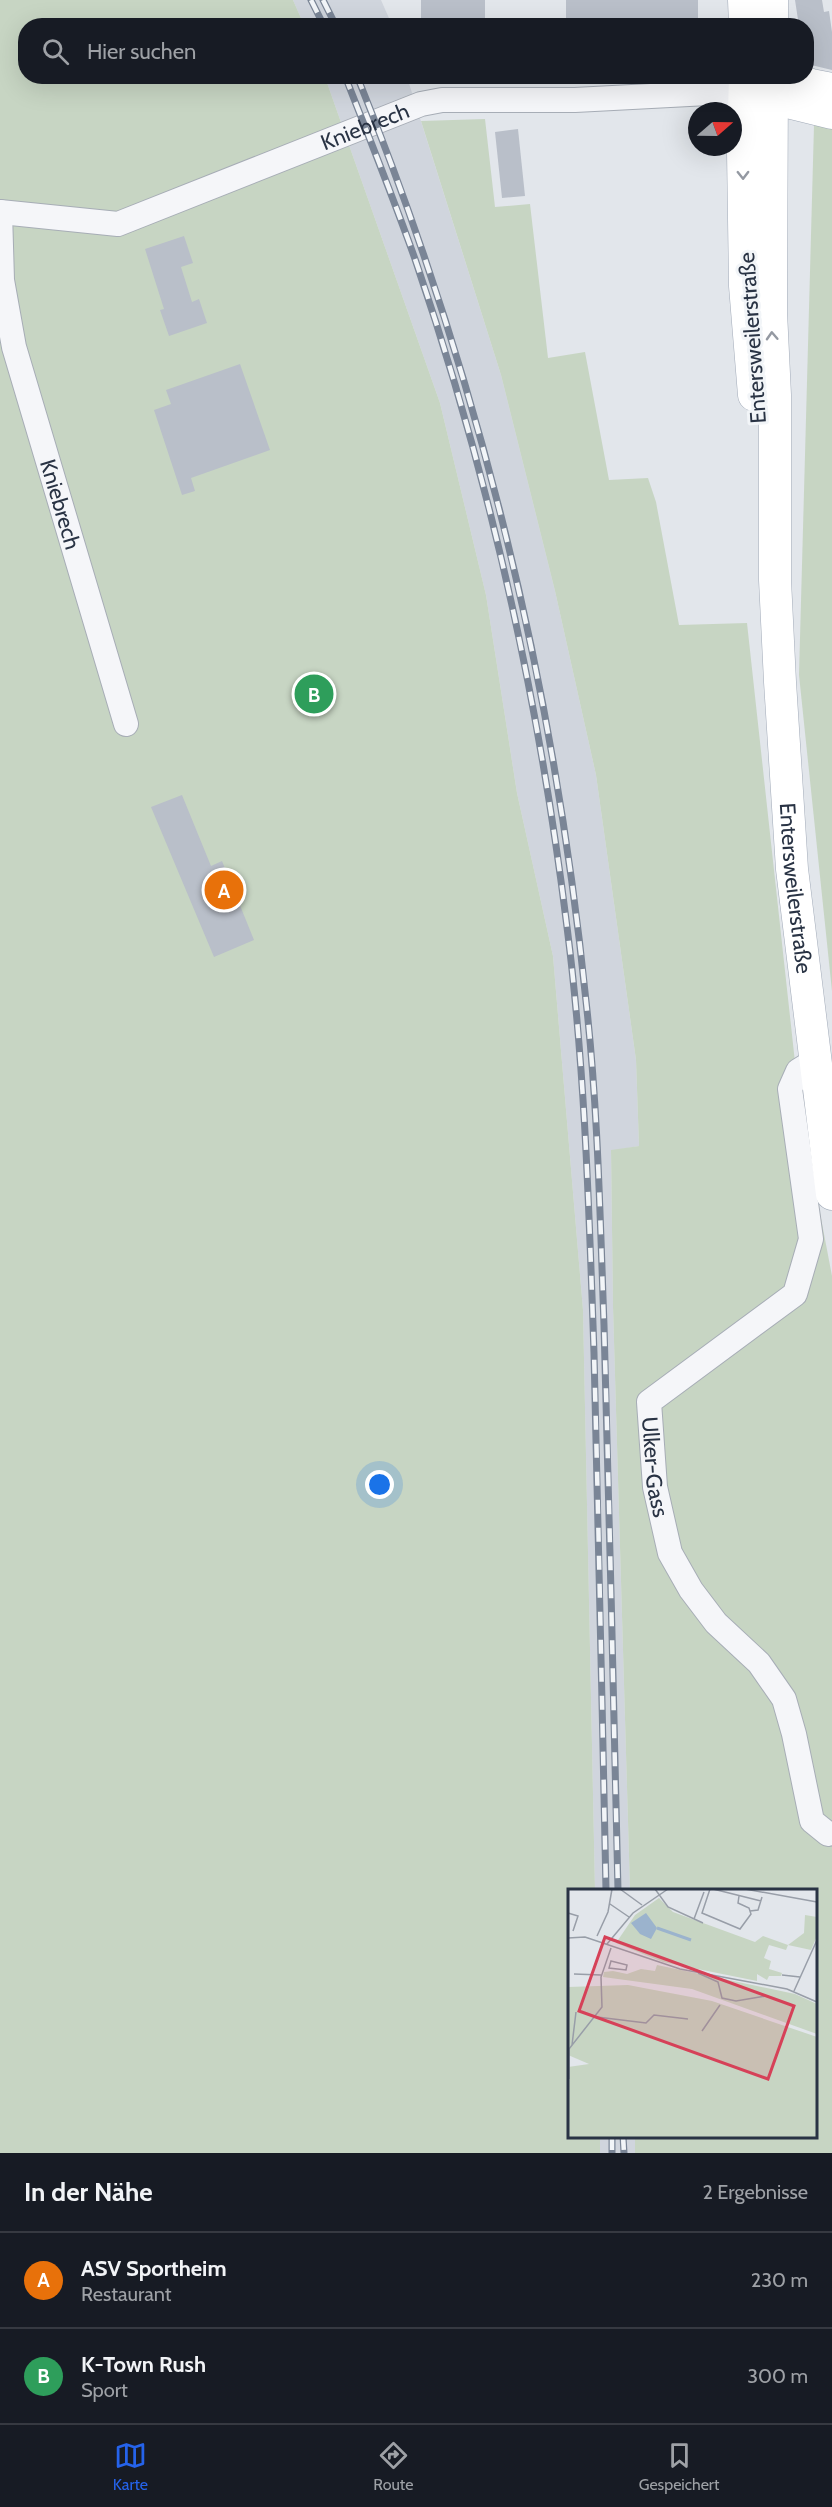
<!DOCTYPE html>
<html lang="de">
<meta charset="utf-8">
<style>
body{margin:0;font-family:Cabin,sans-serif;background:#20242c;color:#f1f3f6}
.compass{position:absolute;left:688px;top:102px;width:54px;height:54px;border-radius:50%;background:#171b24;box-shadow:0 6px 24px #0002;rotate:70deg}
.you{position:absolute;left:380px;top:1485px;width:21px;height:21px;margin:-15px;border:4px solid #fff;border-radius:50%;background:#1a73e8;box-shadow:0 0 0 9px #1a73e833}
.badge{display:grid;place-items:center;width:39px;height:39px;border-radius:50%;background:#2563eb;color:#fff;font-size:20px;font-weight:700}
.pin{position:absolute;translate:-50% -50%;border:3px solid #fff;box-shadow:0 2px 6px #0006}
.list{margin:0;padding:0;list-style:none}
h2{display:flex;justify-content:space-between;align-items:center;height:78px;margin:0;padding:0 24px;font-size:26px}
h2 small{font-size:20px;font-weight:400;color:#9ea1a6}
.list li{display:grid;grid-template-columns:39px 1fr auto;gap:18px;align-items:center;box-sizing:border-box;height:96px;padding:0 24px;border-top:2px solid #363941}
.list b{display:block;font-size:22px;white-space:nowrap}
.list p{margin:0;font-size:20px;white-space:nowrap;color:#9ea1a6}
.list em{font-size:20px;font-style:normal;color:#9ea1a6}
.icon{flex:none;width:33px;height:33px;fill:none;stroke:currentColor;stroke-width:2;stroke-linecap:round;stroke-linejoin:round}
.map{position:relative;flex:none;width:832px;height:2153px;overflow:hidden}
.search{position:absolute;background:#171b24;box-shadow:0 6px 24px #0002;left:18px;right:18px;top:18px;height:66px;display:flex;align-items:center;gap:15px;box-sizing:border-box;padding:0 21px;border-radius:24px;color:#9ea1a6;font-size:22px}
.sheet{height:270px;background:#171b24}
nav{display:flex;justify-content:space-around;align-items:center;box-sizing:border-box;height:84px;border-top:2px solid #363941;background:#171b24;font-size:16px;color:#9ea1a6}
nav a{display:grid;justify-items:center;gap:3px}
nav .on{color:#2563eb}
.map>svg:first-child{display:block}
.built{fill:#d0d5dd}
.green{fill:#c7d5c3}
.building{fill:#b9bfc9}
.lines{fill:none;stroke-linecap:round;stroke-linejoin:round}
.minor-casing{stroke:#a7adb6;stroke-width:26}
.major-casing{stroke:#a1aab8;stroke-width:33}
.minor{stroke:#f5f6f9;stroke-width:24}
.major{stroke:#fff;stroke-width:32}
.rail-casing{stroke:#7a8596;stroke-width:7}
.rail{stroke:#f2f5f8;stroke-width:4.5;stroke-dasharray:14;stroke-linecap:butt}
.oneway{stroke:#9499a2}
.labels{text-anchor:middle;stroke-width:6;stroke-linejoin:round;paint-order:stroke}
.street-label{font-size:22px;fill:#293344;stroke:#f2f5f8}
.inset-river{fill:none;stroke:#9bb3cd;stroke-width:3}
.inset-road{fill:none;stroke:#989ea8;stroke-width:1.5}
.view{fill:#d64158;fill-opacity:0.15;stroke:#d64158;stroke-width:3}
.inset-edge{fill:none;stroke:#293344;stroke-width:3}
</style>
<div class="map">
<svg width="832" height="2153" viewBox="0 0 832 2153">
<rect width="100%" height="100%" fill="#e2e6eb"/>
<g class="built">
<path d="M293 0H381L392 25H304Z"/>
<path d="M325 77H407L501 375 555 591 596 775 636 1060 639 1146 611 1151 613 1307 630 1890H595L583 1310 553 956 517 793 486 595 440 403Z"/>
<rect x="600" y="2137" width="35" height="16"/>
</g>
<g class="green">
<path d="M0 0H293L304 25 26 26V76L325 77 440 403 486 595 517 793 553 956 583 1310 595 1890H570V2136L600 2137V2153H0Z"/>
<path d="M485 119 495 207 530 204 548 358 585 352 609 480 648 478 656 502 679 625 747 623 800 1108 832 1276V2153H635V2137L816 2136V1890H630L613 1307 611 1150 639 1146 636 1060 596 775 555 591 501 375 421 121Z"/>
<path d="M814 125 832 128V991L799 675Z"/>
</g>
<g class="building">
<rect x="421" y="0" width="64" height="26"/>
<path d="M566 0H698V25L566 26Z"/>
<path d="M795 0H822L824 12 829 11 832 32V70L807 64V26H799Z"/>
<path d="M518 129 525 196 502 198 495 132Z"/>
<path d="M184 236 193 263 181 267 192 302 199 299 207 323 169 336 160 310 164 309 145 249Z"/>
<path d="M240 364 270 450 191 478 195 491 182 495 154 410 171 404 166 390Z"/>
<path d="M182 795 211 866 222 861 254 940 214 957 151 807Z"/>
</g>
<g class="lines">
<defs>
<g id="minor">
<path id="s1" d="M0 212 118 224 421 104 442 100H575L708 93 745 96"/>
<path id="s2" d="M0 212 2 280 14 347 126 724"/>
<path id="s3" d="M814 1061 798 1071 790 1089 811 1239 795 1294 649 1402 655 1487 670 1553 691 1590 716 1623 759 1663 784 1699 794 1734 812 1821 828 1834"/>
</g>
<g id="major">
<path d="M744 0 745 26"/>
<path d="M772 0V26"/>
<path d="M745 76 743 152 745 286 754 395"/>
<path id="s4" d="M772 76 771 312 775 395V580L780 682 792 869 832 1194"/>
<path d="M789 76 811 85 832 89"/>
<path d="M758 82 771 98 832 113"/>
</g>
</defs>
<use href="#minor" class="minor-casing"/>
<use href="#major" class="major-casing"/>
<use href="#minor" class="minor"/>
<use href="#major" class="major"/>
<defs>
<g id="rail">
<path d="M311 0 324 26"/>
<path d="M323 0 336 26"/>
<path d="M345 76C369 137 393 197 415 259 489 475 539 700 567 927 585 1068 589 1210 594 1353 599 1532 602 1711 606 1890"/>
<path d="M357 76C477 372 554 684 586 1001 598 1108 600 1217 604 1325 610 1513 613 1702 618 1890"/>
<path d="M612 2136V2153"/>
<path d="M623 2136 624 2153"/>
</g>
</defs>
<use href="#rail" class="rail-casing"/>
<use href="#rail" class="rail"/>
</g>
<defs><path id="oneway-chevron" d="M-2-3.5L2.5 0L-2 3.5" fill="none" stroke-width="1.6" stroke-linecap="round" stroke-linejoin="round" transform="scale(1.5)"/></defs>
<g class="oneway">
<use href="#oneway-chevron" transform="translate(743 175) rotate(89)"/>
<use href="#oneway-chevron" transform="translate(772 336) rotate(-93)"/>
</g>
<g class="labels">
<g class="street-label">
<text dy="8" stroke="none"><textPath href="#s1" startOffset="384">Kniebrech</textPath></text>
<text transform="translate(752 338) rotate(-94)" y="8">Entersweilerstraße</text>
<text dy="8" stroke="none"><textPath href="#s2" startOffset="300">Kniebrech</textPath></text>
<text dy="8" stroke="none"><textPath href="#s4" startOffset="813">Entersweilerstraße</textPath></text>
<text dy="8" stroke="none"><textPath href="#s3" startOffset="494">Ulker-Gass</textPath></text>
</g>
</g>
<g transform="translate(568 1889)">
<rect width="249" height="249" fill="#e2e6eb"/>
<path d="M91 9 105 23 187 53 195 47 220 56 236 44 237 26 249 28V47L243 61 220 56 218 61 201 56 196 69 203 72 201 80 214 84 213 87H201L199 91 189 85V92L95 73 48 54 67 26ZM89 76 227 105 249 115V145L124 100 35 88 36 83 45 82 59 85 73 80 87 82ZM60 96 144 112 249 148V249H0V178L21 175 0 166V98Z" fill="#c7d5c3"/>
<path d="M78 24 89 39 83 50 72 45 63 34Z" fill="#9bb3cd"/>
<path class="inset-river" d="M89 39 123 51"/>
<path class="inset-road" d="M52 0 74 16M87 0 100 18 135 34M142 0 134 24 172 40 183 25 181 19 170 14 171 7M145 0 193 12M177 0 249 13M42 15 61 28M182 22 190 21 194 8M0 24 10 27 5 42M126 30 136 3M29 47 40 23 44 0M0 49 17 48 112 80 219 100 249 113M39 55 65 24 100 0M43 72 59 76 58 81 41 79ZM130 84 150 93 154 109 168 112 198 107M6 85 33 86M214 86 232 88M226 102 249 51M29 128 78 134 86 126 120 130M134 142 152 116M4 156 8 123M1 190V160L34 118 33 88 43 59"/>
<path class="view" d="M37 48 226 117 200 190 11 122Z"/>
<rect width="249" height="249" class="inset-edge"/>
</g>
</svg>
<svg class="compass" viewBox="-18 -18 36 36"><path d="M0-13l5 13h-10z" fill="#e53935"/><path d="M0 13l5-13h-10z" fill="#9ea1a6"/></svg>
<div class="you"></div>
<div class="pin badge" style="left:224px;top:890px;background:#e8710a">A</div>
<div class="pin badge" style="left:314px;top:694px;background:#2e9e5b">B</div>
<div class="search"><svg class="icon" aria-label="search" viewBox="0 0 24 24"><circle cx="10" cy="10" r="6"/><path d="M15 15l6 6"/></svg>Hier suchen</div>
</div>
<section class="sheet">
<h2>In der Nähe<small>2 Ergebnisse</small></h2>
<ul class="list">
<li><span class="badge" style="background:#e8710a">A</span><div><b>ASV Sportheim</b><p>Restaurant</p></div><em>230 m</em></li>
<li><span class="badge" style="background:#2e9e5b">B</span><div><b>K-Town Rush</b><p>Sport</p></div><em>300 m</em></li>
</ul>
</section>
<nav>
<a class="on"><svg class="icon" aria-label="map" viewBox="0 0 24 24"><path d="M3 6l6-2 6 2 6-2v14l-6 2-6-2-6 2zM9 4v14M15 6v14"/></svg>Karte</a>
<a><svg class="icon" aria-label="directions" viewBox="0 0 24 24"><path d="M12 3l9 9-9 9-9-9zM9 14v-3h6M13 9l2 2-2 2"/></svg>Route</a>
<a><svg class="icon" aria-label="saved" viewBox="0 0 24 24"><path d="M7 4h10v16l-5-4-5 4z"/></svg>Gespeichert</a>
</nav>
